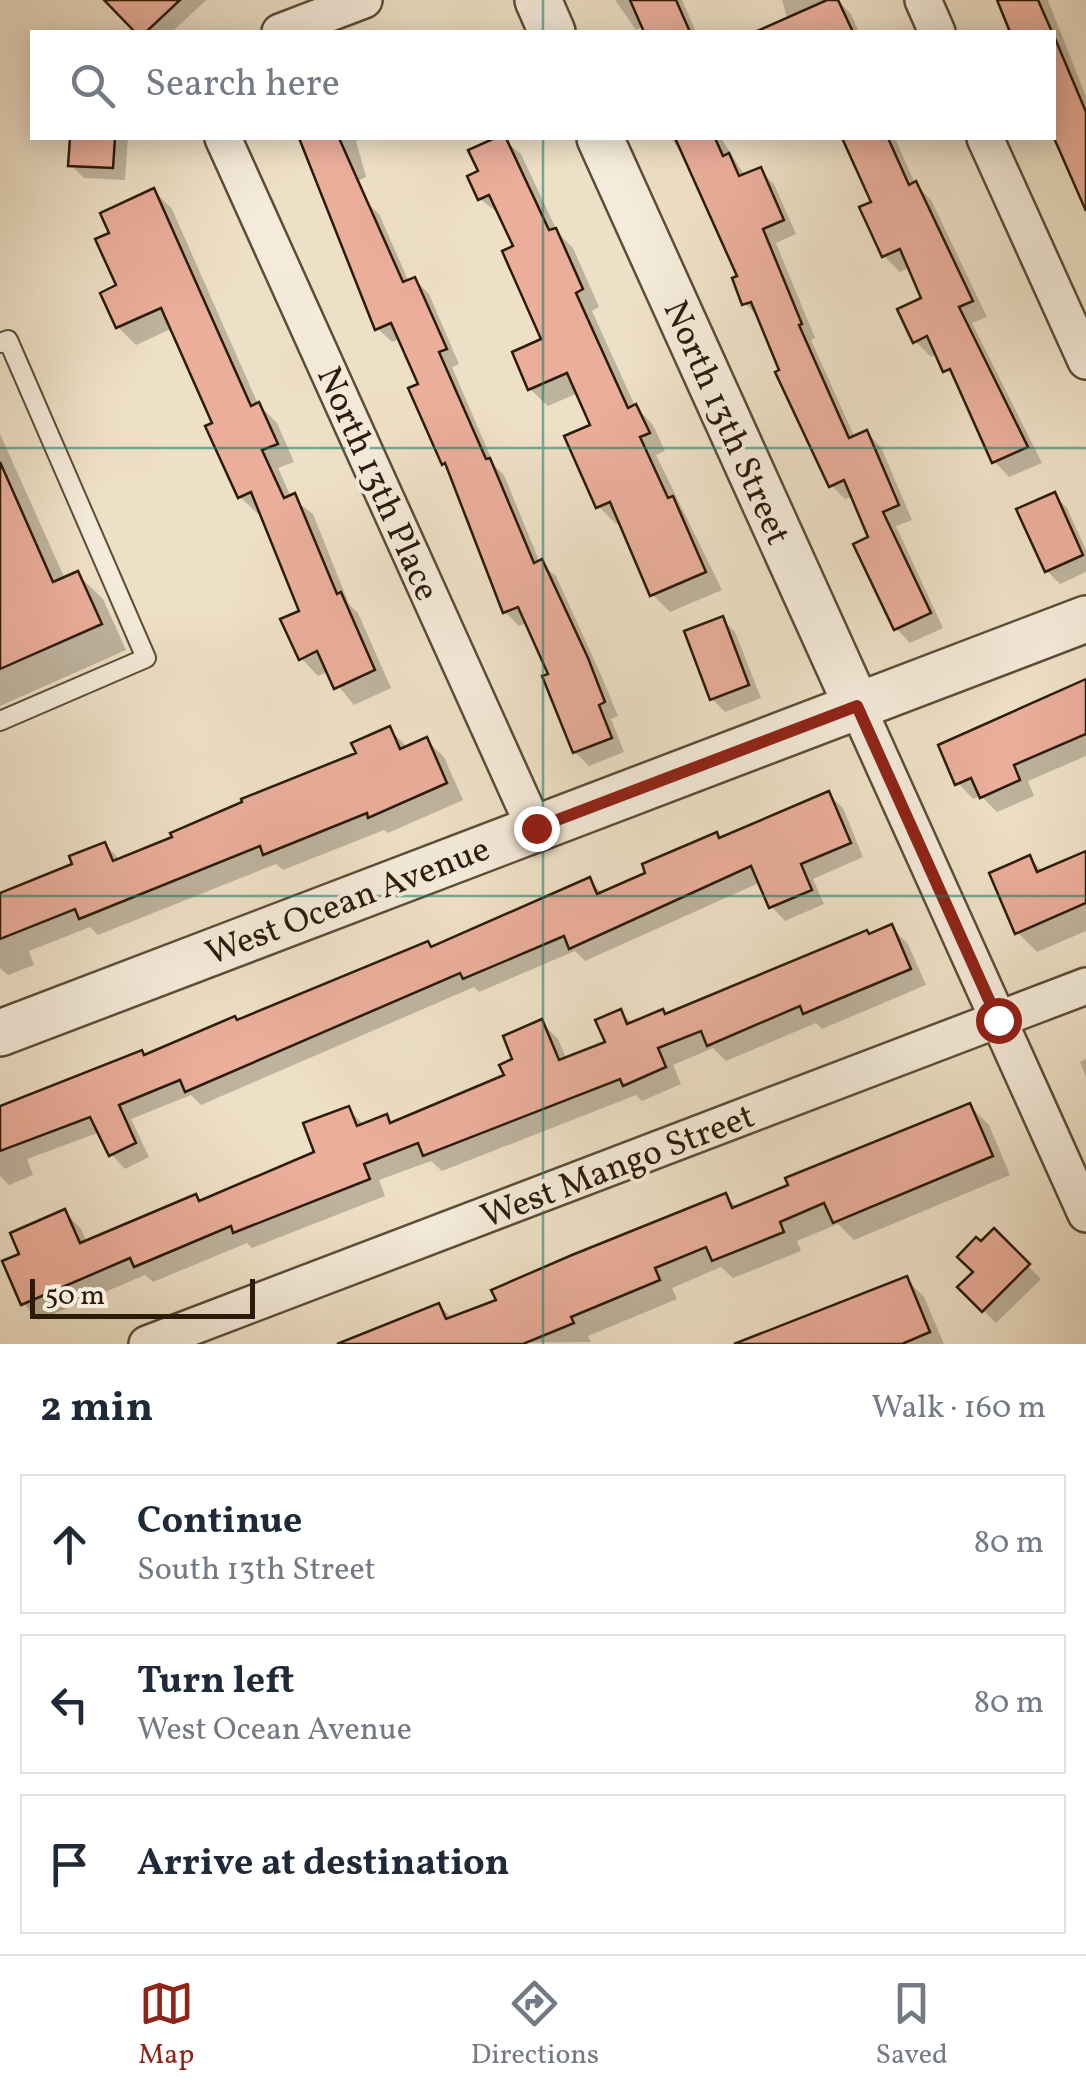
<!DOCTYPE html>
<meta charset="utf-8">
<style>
body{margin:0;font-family:Vollkorn,serif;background:#f2f2f3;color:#1f2937}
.scale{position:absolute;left:30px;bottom:25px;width:225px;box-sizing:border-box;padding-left:10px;border:5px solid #2c1c07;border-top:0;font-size:28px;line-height:35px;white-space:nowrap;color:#2c1c07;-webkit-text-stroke:8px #f4ebda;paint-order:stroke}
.stop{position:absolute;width:30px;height:30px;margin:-22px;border:8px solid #8f2418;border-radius:50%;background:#fff}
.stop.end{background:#8f2418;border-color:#fff;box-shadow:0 2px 10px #0008}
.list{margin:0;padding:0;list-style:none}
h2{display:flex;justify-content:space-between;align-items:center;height:130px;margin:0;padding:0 40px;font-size:42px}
h2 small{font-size:32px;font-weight:400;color:#747a83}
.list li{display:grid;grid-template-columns:65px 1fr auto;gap:30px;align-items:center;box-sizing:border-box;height:140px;margin:0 20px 20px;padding:0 20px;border:2px solid #e0e1e3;border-radius:0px}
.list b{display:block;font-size:38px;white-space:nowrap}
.list p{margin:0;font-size:32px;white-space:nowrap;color:#747a83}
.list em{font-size:32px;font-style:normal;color:#747a83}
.icon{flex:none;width:55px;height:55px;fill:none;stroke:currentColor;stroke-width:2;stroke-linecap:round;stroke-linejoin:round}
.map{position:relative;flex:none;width:1086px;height:1344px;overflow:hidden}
.search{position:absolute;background:#fff;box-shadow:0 5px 25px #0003;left:30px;right:30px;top:30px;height:110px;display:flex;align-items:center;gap:25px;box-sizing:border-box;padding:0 35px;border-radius:0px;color:#747a83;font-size:38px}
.sheet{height:610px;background:#fff}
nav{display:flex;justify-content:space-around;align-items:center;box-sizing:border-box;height:140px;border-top:2px solid #e0e1e3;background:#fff;font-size:28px;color:#747a83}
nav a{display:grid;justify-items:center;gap:5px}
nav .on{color:#8f2418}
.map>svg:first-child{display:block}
.shadow{fill:#0003}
.building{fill:#eaae9b;stroke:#2c1c07;stroke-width:2.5}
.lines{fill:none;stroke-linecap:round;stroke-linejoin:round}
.service-casing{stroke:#5c4d37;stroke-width:22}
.minor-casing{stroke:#5c4d37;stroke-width:40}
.tertiary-casing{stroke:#5c4d37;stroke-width:50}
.service{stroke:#f4ebda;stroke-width:18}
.minor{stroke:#f4ebda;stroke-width:35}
.tertiary{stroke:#f4ebda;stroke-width:45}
.route{stroke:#8f2418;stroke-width:12}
.grid{fill:none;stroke:#0f766e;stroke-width:2.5;stroke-opacity:0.55}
.labels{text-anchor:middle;stroke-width:8;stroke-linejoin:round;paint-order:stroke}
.street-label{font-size:35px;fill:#2c1c07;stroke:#f4ebda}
</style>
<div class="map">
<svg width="1086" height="1344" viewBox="0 0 1086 1344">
<rect width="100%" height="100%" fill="#eee0c6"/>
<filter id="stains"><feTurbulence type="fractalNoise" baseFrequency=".002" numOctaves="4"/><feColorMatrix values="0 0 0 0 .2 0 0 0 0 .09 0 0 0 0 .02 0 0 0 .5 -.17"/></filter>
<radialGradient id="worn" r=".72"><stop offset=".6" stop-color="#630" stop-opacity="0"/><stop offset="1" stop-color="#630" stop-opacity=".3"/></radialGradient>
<g class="shadow">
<path d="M122 0H206L172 32H138L114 7Z"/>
<path d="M615 0H682L696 32H647L644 26 636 30Z"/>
<path d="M782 0H837L851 14 859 32H791Z"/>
<path d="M1000 0H1048L1086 97V188L1072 174 1054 133V32H1013Z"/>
<path d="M73 138H128L125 180 84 178 71 165Z"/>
<path d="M301 138H364L356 141 366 177 335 191 315 172Z"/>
<path d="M501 138 521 154 558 233 573 248 599 307 592 311 635 406 653 425 665 451 656 455 722 590 670 612 652 594 621 522 616 524 598 506 593 426 578 393 548 406 530 389 545 340 517 248 501 215 480 199 481 172 471 151Z"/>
<path d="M671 138H721L745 176 760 170 774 184 796 234 776 243 815 338 811 340 855 438 867 433 881 447 912 520 896 526 943 628 910 643 896 628 872 538 854 496 845 499 831 485 759 318 745 303 740 278 690 165Z"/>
<path d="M845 138H895L915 184 931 200 987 317 972 323 1042 463 1009 477 994 461 960 385 936 354 931 357 915 341 924 299 910 267 900 272 884 256 863 208 874 203Z"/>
<path d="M154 191 172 209 258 404 277 423 294 462 278 468 291 497 313 514 349 604 358 613 391 688 354 705 327 672 318 676 301 658 302 612 262 512 258 514 240 497 173 328 136 345 118 327 119 286 112 234Z"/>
<path d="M364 200 379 214 409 282 415 280 429 294 459 364 452 367 494 465 504 475 540 563 556 576 601 675 618 716 611 719 624 752 589 766 575 752 551 675 528 622 519 626 505 612 451 471 444 464 421 385 401 339 392 342 377 328Z"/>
<path d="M0 434 65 579 77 574 103 599 126 650 0 706Z"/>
<path d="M1054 495 1067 508 1086 550V572L1060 584 1047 571Z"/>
<path d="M722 619 735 632 761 698 725 712 712 699Z"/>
<path d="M1086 682V756L1028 781 1034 796 997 812 981 796 973 799 958 783Z"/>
<path d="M389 729 408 748 426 740 444 757 463 800 388 833 384 830 283 870 276 864 98 935 90 927 29 951 34 965 8 975 0 968V898L75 865 105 844 121 861 359 755Z"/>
<path d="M828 794 843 808 863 857 813 879 824 904 785 921 771 906 761 882 585 961 575 951 479 992 474 987 201 1105 191 1095 131 1119 149 1157 125 1169 111 1154 100 1132 27 1159 33 1175 9 1185 0 1176V1110L238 1022 428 944 433 949 589 880 603 894Z"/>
<path d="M1086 854V931L1037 952 1017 932 1030 858 1043 872Z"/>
<path d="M891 927 908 944 926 985 822 1029 816 1023 726 1061 713 1048 673 1065 681 1084 642 1101 636 1095 442 1171 431 1161 379 1180 385 1196 252 1248 247 1243 153 1282 145 1275 39 1320 23 1303 22 1255 65 1212 81 1229 87 1243 195 1197 201 1203 317 1153 348 1109 365 1126 386 1117 393 1125 507 1077 541 1022 558 1039 567 1060 608 1043 620 1012 633 1024 667 1016Z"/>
<path d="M1086 1059V1077L1080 1062Z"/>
<path d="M970 1106 989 1125 1010 1175 854 1240 838 1224 797 1241 801 1251 733 1278 721 1267 672 1288 677 1299 588 1336 591 1342 344 1344 439 1305 453 1319 499 1302 725 1196 738 1208Z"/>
<path d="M994 1232 1041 1279 996 1323 961 1287 976 1272 981 1245Z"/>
<path d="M906 1279 924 1297 944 1344H773Z"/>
</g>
<g class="building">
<path d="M104 0H180L146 32H135Z"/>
<path d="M630 0H676L690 32H644Z"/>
<path d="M827 0H838L853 32H755Z"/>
<path d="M997 0H1038L1052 32H1010Z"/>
<path d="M1054 36 1086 112V211L1054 138Z"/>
<path d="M70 138H115L113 168 68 166Z"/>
<path d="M299 138H339L403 282 415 277 447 349 439 352 486 459 490 458 534 563 542 559 588 658 605 702 599 705 612 738 573 753 542 676 548 674 518 607 503 613 445 463 442 465 408 388 418 384 391 323 375 330Z"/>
<path d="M495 138H506L549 230 556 228 583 289 576 293 628 408 636 404 650 433 640 437 668 498 673 496 706 572 650 596 610 502 596 508 564 436 590 425 567 373 528 390 512 352 541 339 502 251 513 246 489 195 478 200 467 176 478 171 468 150Z"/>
<path d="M675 138H715L723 156 729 153 739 176 761 167 784 220 763 229 802 324 799 325 849 438 867 430 899 505 883 512 931 613 894 630 853 544 868 537 844 480 829 487 775 372 779 370 751 302 742 305 732 278 737 276Z"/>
<path d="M842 138H888L909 185 916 181 973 301 959 307 1028 447 992 463 950 369 943 372 927 336 913 343 897 309 921 298 900 249 882 257 859 207 871 202Z"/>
<path d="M154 188 251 406 259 402 278 444 262 450 284 498 295 493 337 594 341 592 375 670 334 689 317 651 299 660 280 619 299 611 251 492 238 498 205 426 212 423 161 308 116 328 100 293 116 285 95 239 109 233 100 213Z"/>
<path d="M0 462 53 582 78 571 102 624 0 669Z"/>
<path d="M1055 492 1083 555 1045 572 1016 509Z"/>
<path d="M723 616 749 685 710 700 684 631Z"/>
<path d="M1086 679V734L1014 765 1020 780 980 798 971 778 955 785 938 745Z"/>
<path d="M390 726 400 749 427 737 447 783 368 818 367 813 263 855 260 846 79 919 75 909 0 939V893L72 864 69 856 105 842 113 861 172 837 170 833 242 802 241 799 356 753 351 743Z"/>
<path d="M829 791 851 843 801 864 812 890 769 908 751 866 569 949 564 936 463 979 460 973 185 1092 180 1080 119 1105 136 1143 109 1156 90 1117 0 1151V1106L142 1050 144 1055 235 1016 237 1020 428 941 431 947 590 877 597 894 645 873 642 864 717 832 719 838Z"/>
<path d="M1086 851V903L1015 934 989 873 1030 855 1037 872Z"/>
<path d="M892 924 911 969 803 1014 800 1006 707 1046 701 1031 658 1048 666 1067 623 1086 620 1079 423 1156 418 1143 364 1164 370 1179 233 1233 231 1226 134 1267 130 1258 21 1305 2 1261 19 1254 10 1233 65 1209 80 1243 196 1194 199 1201 314 1152 303 1123 349 1106 357 1126 387 1114 390 1123 504 1075 499 1065 512 1059 503 1036 542 1019 559 1060 605 1042 595 1020 621 1009 627 1024 663 1009 665 1014 867 930 869 934Z"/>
<path d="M970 1103 993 1156 833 1223 824 1203 780 1222 784 1232 712 1261 706 1247 655 1268 660 1280 571 1317 574 1323 523 1344H337L439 1303 446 1319 496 1300 491 1290 572 1255 726 1193 732 1208 788 1185 785 1178Z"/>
<path d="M994 1228 1030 1264 982 1312 957 1287 973 1272 957 1257 976 1237 981 1241Z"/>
<path d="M907 1276 930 1332 902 1344H734Z"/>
</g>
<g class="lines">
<defs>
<path id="service" d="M0 343 8 340 146 658 0 721"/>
<g id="minor">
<path d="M923 0 937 32"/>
<path d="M280 32 364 0"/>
<path d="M223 138 535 829"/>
<path d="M985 138 1086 361"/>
<path d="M857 706 1086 1214"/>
<path d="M147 1344 1086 986"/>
</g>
<g id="tertiary">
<path d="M538 0 552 32"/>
<path d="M600 138 857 706"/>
<path d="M0 1033 1086 619"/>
</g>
</defs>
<use href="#service" class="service-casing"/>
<use href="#minor" class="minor-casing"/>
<use href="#tertiary" class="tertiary-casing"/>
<use href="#service" class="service"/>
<use href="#minor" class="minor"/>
<use href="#tertiary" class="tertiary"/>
</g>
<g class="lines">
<path class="route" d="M536 828 857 706 998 1020"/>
</g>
<path class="grid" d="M543 0V32M543 138V1344M0 448H1086M0 896H1086"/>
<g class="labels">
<g class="street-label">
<text transform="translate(728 422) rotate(66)" y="12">North 13th Street</text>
<text transform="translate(379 483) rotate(66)" y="12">North 13th Place</text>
<text transform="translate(347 900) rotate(-21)" y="12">West Ocean Avenue</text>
<text transform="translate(617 1165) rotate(-21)" y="12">West Mango Street</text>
</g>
</g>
<rect width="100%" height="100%" filter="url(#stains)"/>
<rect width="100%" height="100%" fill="url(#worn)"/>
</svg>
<div class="scale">50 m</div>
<div class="stop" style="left:998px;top:1020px"></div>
<div class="stop end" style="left:536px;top:828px"></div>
<div class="search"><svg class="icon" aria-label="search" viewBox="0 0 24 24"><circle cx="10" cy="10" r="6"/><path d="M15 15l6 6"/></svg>Search here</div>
</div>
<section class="sheet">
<h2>2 min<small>Walk · 160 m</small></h2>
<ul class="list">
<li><svg class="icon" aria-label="ahead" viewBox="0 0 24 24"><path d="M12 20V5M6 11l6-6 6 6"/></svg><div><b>Continue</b><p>South 13th Street</p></div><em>80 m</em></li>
<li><svg class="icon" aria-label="left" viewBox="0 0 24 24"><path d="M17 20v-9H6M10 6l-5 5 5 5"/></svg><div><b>Turn left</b><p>West Ocean Avenue</p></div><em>80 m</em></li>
<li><svg class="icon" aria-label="arrive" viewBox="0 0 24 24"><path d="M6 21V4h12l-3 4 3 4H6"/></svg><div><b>Arrive at destination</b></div></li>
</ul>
</section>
<nav>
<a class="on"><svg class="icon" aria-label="map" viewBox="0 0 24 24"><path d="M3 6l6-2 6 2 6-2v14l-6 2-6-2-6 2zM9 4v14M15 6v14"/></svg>Map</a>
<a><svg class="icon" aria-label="directions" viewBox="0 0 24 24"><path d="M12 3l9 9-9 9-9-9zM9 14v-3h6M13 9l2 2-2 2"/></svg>Directions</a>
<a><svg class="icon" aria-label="saved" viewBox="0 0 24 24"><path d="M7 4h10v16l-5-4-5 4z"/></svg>Saved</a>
</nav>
